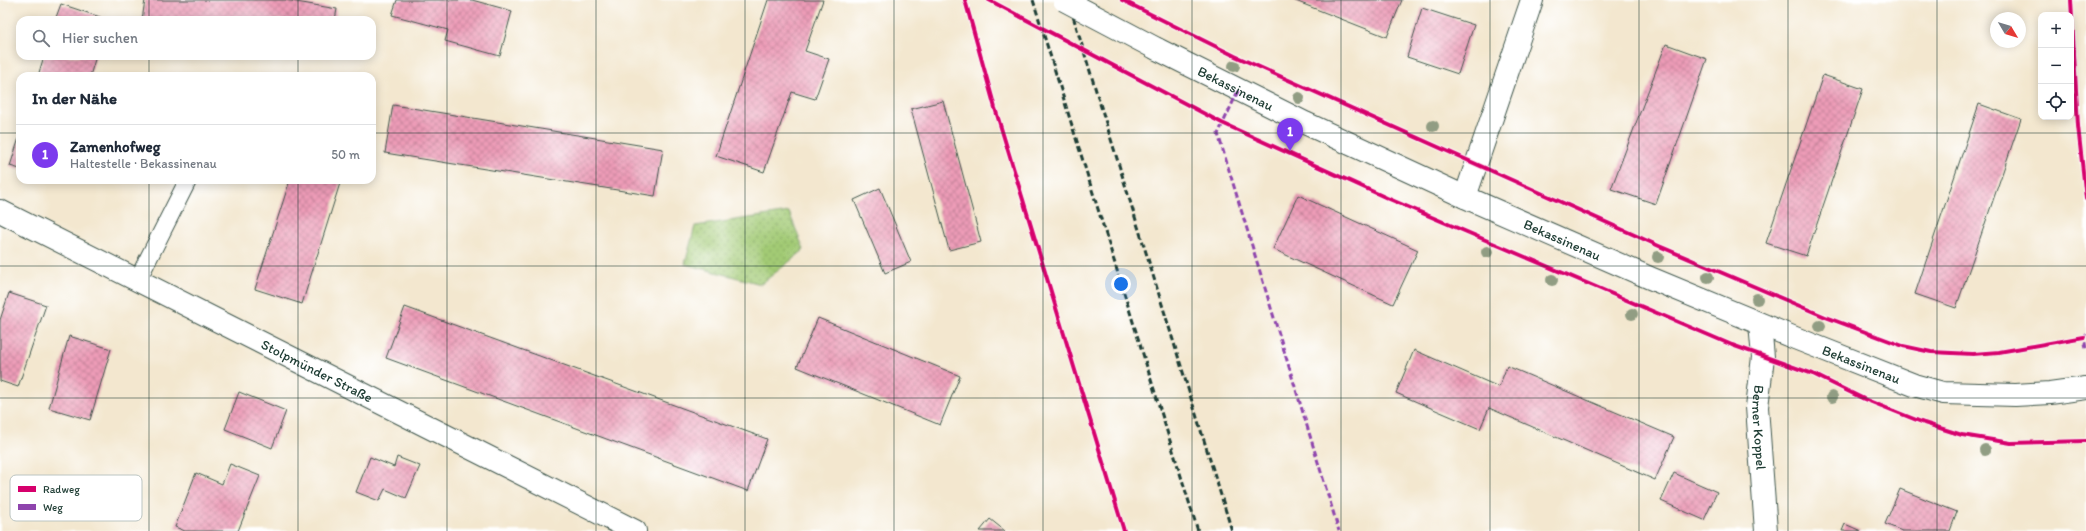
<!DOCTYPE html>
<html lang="de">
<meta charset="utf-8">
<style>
body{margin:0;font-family:Itim,sans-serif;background:#f2f2f3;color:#1f2937}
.controls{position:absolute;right:12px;top:12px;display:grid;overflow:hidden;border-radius:8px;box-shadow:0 2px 10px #0003}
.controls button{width:36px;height:36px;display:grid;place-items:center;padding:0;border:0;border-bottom:1px solid #e0e1e3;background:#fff;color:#1f2937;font:20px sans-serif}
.compass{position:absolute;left:1990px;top:12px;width:36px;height:36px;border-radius:50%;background:#fff;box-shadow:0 2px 10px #0003;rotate:128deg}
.you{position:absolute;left:1121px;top:284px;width:14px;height:14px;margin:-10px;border:3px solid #fff;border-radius:50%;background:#1a73e8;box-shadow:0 0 0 6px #1a73e833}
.badge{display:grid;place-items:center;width:26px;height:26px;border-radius:50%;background:#7c3aed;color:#fff;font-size:13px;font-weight:700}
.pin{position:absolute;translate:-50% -33px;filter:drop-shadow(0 1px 2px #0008)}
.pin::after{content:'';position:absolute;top:21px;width:14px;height:12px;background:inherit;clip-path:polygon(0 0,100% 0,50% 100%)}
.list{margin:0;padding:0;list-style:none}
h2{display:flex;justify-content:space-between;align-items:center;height:52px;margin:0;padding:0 16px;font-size:17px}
h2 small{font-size:13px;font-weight:400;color:#747a83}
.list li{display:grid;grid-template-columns:26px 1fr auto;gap:12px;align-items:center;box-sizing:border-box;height:60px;padding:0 16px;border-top:1px solid #e0e1e3}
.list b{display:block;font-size:15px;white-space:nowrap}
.list p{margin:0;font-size:13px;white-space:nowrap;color:#747a83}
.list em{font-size:13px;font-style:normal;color:#747a83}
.icon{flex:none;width:22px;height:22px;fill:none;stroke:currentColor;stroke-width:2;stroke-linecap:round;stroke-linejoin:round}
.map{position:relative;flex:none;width:2086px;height:531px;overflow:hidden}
.search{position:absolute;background:#fff;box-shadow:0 2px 10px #0003;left:16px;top:16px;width:360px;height:44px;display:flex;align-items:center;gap:10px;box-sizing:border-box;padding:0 14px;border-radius:12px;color:#747a83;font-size:15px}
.panel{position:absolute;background:#fff;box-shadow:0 2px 10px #0003;left:16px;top:72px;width:360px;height:112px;border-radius:12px}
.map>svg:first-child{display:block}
.park{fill:url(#park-dots);stroke:#608454}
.building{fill:url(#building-cross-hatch)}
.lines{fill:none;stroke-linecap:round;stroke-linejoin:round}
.service-casing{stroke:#3f564b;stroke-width:19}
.minor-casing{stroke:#3f564b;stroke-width:24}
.tertiary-casing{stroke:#3f564b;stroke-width:24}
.service{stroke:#fff;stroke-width:17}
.minor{stroke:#fff;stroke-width:22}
.tertiary{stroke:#fff;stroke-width:22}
.rail{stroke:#1f3d34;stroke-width:3;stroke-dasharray:6 3;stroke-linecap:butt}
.tertiary-bridge-casing{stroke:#3f564b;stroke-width:24;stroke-linecap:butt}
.tertiary-bridge{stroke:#fff;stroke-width:22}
.quiet{stroke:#8e44ad;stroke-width:3;stroke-dasharray:6 3;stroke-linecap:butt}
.cycleway-casing{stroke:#fff;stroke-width:6}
.cycleway{stroke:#d6006c;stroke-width:4}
.tree{fill:#919d83}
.grid{fill:none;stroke:#1f3d34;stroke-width:1;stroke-opacity:0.55}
.labels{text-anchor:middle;stroke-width:4;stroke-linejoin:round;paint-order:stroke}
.street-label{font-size:14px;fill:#1f3d34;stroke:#fff}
.key{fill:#fff;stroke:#bcc5c2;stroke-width:1}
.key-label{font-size:11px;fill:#1f3d34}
</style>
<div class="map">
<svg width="2086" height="531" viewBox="0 0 2086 531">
<defs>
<pattern id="park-dots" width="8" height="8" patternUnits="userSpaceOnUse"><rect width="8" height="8" fill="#a2ca75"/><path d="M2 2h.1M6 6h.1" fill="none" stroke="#83a561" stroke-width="1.8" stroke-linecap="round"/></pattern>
<pattern id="building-cross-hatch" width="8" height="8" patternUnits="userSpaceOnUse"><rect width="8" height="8" fill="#ed9bb7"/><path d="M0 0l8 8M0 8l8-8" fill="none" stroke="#bf8096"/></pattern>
</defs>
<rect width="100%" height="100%" fill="#fff"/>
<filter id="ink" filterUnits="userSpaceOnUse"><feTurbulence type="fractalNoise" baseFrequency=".025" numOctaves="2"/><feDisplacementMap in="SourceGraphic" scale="8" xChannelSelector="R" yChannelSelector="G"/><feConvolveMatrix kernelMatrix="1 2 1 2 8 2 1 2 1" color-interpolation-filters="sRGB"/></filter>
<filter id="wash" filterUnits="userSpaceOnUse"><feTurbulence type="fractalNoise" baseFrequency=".012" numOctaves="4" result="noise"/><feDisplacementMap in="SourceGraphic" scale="16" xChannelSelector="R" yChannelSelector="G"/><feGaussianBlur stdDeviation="0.9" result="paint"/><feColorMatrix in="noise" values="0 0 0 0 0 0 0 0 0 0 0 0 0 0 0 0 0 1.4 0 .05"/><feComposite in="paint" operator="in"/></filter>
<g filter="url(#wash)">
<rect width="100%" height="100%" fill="#f3e7cf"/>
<path class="park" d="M789 212 804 250 761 284 685 264 695 226Z"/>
<g id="blocks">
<g class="building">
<path d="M145 0H285L337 9 335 20H142Z"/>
<path d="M397 0H472L512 11 500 56 445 41 448 30 392 15Z"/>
<path d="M768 0H823L805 51 829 59 815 99 792 92 764 172 716 156Z"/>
<path d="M1293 0H1402L1387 37Z"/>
<path d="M61 4 109 20H55Z"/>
<path d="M1422 8 1474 25 1458 74 1407 57Z"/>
<path d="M1666 44 1707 59 1656 204 1611 189Z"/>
<path d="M44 56H96L90 76H38Z"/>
<path d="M1823 75 1863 89 1806 256 1766 243Z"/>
<path d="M943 101 981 242 949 250 911 109Z"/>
<path d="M1979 104 2021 119 1956 308 1915 294Z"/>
<path d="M393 105 663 149 655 196 385 153Z"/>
<path d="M20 135V169L10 166Z"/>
<path d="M290 180H341L302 304 255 289Z"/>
<path d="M880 188 911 262 885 273 854 200Z"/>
<path d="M1298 195 1418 250 1393 304 1273 249Z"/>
<path d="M9 293 46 305 18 387 0 381V320Z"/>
<path d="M405 307 767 439 748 491 386 358Z"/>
<path d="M818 318 960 376 940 425 797 367Z"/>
<path d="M69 336 111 349 90 420 49 408Z"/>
<path d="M1414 350 1499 387 1507 366 1674 437 1655 480 1489 408 1480 429 1396 393Z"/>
<path d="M239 392 286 411 272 448 225 429Z"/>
<path d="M370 457 394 467 397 457 420 466 406 498 385 489 379 501 356 492Z"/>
<path d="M230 464 260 476 238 531H185L175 527 196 473 222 484Z"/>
<path d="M1674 473 1717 492 1704 520 1661 501Z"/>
<path d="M1900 489 1957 512 1950 531H1902L1885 524Z"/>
<path d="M990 519 1005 531H980Z"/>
<path d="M1845 524 1861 531H1842Z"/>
</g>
</g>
</g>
<g filter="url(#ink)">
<use href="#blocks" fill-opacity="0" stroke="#3f564b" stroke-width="1"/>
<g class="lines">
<defs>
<path id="service" d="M137 281 188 180"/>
<g id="minor">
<path d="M1465 197 1532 0"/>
<path id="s1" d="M0 211 635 531"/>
<path id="s2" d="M1760 324 1763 357 1757 407 1766 531"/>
</g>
<g id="tertiary">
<path id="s3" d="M1157 49 1305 123 1465 197 1650 278 1795 338 1914 385 1943 393 2015 395 2050 393 2086 388"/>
</g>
</defs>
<use href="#service" class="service-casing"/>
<use href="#minor" class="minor-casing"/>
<use href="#tertiary" class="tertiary-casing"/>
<use href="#service" class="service"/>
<use href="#minor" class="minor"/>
<use href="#tertiary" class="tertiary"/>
<g class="rail">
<path d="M1033 0 1198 531"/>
<path d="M1068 0 1232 531"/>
</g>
<defs>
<path id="tertiary-bridge" d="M1064 0 1157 49"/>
</defs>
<use href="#tertiary-bridge" class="tertiary-bridge-casing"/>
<use href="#tertiary-bridge" class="tertiary-bridge"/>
<g class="quiet">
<path d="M1238 91 1218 134 1339 531"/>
<path d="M2086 334 2084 337 2086 349"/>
</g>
<defs>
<g id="cycleway">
<path d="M965 0 995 108 1124 531"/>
<path d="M989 0 1222 123 1387 198 1732 345 1813 374 1864 399 1924 423 1962 435 2011 443 2086 441"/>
<path d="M1122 0 1235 56 1659 246 1828 318 1903 346 1931 352 1973 354 1999 352 2084 337"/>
<path d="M2071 0 2078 126 2086 199"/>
</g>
</defs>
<use href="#cycleway" class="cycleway-casing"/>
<use href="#cycleway" class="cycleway"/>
</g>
<g class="tree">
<circle cx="1234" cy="66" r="6"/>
<circle cx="1299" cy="98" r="6"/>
<circle cx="1433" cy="126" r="6"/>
<circle cx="1487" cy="252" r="6"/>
<circle cx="1658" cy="257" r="6"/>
<circle cx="1708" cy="277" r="6"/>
<circle cx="1552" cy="280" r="6"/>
<circle cx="1757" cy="299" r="6"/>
<circle cx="1632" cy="314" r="6"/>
<circle cx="1820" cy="326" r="6"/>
<circle cx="1832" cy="397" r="6"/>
<circle cx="1985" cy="450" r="6"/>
</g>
</g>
<path class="grid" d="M149 0V20M298 0V20M447 0V531M596 0V531M745 0V531M894 0V531M1043 0V531M1192 0V531M1341 0V531M1490 0V531M1639 0V531M1788 0V531M1937 0V531M149 56V76M298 56V76M0 133H20M372 133H2086M149 180V531M298 180V531M0 266H2086M0 398H2086"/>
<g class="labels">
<g class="street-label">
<text dy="5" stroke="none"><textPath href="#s3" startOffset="88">Bekassinenau</textPath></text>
<text dy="5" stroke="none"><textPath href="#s3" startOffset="448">Bekassinenau</textPath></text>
<text dy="5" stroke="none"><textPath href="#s3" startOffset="772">Bekassinenau</textPath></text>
<text dy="5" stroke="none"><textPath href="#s1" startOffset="355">Stolpmünder Straße</textPath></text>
<text dy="5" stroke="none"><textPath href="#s2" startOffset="104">Berner Koppel</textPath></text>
</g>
</g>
<rect x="10" y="475" width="132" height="46" rx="6" class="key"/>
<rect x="18" y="486" width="18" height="6" fill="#d6006c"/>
<rect x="18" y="504" width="18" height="6" fill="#8e44ad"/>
<g class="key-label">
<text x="43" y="493">Radweg</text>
<text x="43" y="511">Weg</text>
</g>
</svg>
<div class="controls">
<button>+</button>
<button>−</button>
<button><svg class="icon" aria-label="locate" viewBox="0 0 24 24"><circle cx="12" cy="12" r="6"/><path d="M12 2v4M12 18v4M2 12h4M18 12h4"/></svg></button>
</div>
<svg class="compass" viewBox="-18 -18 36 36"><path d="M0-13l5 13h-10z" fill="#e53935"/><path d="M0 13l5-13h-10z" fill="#747a83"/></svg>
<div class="you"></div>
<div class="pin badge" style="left:1290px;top:151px">1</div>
<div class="search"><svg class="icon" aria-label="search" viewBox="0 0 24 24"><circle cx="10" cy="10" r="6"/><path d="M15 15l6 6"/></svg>Hier suchen</div>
<section class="panel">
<h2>In der Nähe<small></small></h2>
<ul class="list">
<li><span class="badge">1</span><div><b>Zamenhofweg</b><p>Haltestelle · Bekassinenau</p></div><em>50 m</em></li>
</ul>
</section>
</div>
